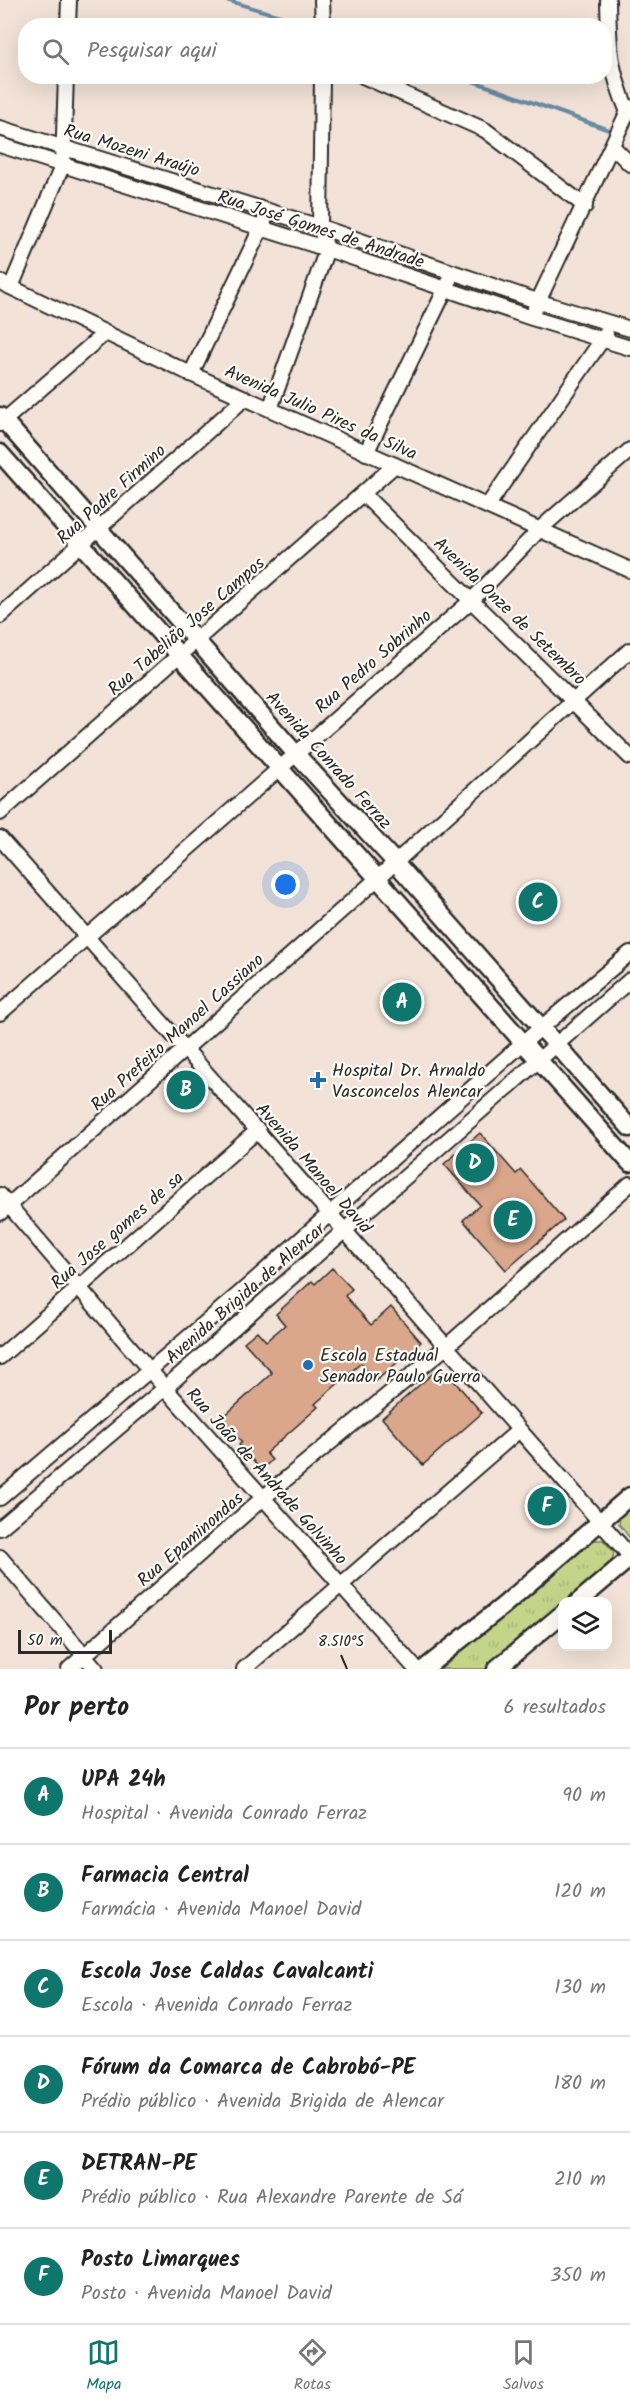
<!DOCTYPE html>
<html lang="pt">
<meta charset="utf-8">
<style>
body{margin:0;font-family:Kalam,sans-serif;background:#f2f2f2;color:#222}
.controls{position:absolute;right:18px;bottom:18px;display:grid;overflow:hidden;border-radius:12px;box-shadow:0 6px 24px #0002}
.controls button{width:54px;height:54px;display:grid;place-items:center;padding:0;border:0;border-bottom:2px solid #e0e0e0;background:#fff;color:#222;font:30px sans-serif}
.scale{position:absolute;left:18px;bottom:15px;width:94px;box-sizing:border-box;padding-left:6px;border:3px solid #2b2b2b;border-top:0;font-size:16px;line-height:21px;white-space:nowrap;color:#2b2b2b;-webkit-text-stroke:4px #fdfcf7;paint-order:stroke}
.you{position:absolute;left:286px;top:885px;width:21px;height:21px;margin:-15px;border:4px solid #fff;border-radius:50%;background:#1a73e8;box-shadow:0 0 0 9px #1a73e833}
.badge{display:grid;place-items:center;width:39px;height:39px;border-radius:50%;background:#0f766e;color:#fff;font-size:20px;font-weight:700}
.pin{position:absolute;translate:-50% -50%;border:3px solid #fff;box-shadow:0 2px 6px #0006}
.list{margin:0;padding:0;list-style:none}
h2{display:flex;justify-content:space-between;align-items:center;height:78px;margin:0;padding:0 24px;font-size:26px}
h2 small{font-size:20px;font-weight:400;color:#767676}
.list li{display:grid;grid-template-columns:39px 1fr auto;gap:18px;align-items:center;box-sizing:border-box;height:96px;padding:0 24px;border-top:2px solid #e0e0e0}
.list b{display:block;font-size:22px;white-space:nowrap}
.list p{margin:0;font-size:20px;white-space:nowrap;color:#767676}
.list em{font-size:20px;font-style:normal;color:#767676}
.icon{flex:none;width:33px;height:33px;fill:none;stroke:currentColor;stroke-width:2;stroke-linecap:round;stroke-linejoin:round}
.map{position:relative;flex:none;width:630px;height:1669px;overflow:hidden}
.search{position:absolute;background:#fff;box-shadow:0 6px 24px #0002;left:18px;right:18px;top:18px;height:66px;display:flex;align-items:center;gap:15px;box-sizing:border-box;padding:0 21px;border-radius:24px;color:#767676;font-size:22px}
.sheet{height:654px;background:#fff}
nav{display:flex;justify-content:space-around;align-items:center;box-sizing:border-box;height:84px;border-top:2px solid #e0e0e0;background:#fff;font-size:16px;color:#767676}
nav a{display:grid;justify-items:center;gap:3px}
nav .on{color:#0f766e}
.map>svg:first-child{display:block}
.grass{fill:url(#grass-tufts);stroke:#78805a;stroke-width:1.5}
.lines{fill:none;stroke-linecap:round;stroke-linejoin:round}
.stream{stroke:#688ba2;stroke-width:4}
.building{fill:#daa78d;stroke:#2b2b2b;stroke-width:1.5}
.minor-casing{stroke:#2b2b2b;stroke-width:18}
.tertiary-casing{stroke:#2b2b2b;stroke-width:21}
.minor{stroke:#fdfcf7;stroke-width:14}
.tertiary{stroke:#fdfcf7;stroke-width:16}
.ticks{fill:none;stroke:#2b2b2b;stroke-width:2}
.poi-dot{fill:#1f6fb2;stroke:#fdfcf7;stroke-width:2}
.labels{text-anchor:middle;stroke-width:4.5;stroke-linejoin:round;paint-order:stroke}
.street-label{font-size:18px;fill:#2b2b2b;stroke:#fdfcf7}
.poi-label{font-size:18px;fill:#2b2b2b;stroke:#fdfcf7;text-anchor:start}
.ticks-label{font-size:15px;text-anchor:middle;fill:#2b2b2b;stroke:#fdfcf7;stroke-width:4.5;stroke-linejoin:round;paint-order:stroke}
</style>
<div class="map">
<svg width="630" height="1669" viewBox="0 0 630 1669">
<defs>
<pattern id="grass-tufts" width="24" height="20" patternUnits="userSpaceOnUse" patternTransform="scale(1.5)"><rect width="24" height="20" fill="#c4d58a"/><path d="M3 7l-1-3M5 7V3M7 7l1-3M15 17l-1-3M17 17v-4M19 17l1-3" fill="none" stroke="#a9b777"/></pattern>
</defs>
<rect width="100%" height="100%" fill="#f2e2d7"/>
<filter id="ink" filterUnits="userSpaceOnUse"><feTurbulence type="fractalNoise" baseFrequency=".0167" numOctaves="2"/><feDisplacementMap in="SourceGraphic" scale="12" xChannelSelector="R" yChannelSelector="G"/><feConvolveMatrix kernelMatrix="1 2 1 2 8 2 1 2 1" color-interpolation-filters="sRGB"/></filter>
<g filter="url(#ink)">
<g class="grass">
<path d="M630 1504V1537H629L619 1524 621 1512Z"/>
<path d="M590 1540H603L614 1552 611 1565 569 1601 562 1602V1607L491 1669H441Z"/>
</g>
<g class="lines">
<g class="stream">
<path d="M226 0 290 19"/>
<path d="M459 76 609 130"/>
</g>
</g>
<g class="building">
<path d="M480 1133 516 1174 521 1170 564 1220 506 1270 463 1220 480 1205 444 1164Z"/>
<path d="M332 1268 352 1289 345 1296 371 1325 391 1307 421 1342 376 1381 361 1363 315 1404 318 1407 266 1453 272 1460 261 1470 239 1445 242 1442 221 1419 272 1373 244 1342 257 1331 266 1341 285 1325 276 1314 312 1281 315 1284Z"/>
<path d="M441 1366 482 1413 423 1465 382 1418Z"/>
</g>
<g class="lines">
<defs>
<g id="minor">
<path d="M322 0 323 26"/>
<path d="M608 0C609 47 609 68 628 112"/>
<path d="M68 26 69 0"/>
<path d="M363 76 485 130 585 206"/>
<path d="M0 128 320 227 537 301 630 329"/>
<path d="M0 145 327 249 532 318 630 348"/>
<path d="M612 146 630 164"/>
<path d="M0 282 191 374 630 570"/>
<path d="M11 287 63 164 66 76"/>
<path d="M535 308 630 107"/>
<path d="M191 374 264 222"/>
<path d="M270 409 327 249 320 227 322 76"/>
<path d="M0 424 105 333"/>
<path d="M366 453 449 282"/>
<path d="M363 494 630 757"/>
<path d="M488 505 606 334"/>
<path d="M0 616 245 398"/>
<path d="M0 813 395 465"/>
<path d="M0 838 630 1556"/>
<path d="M0 1013 472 600 540 529 630 450"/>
<path d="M0 1195 165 1388 416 1669"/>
<path d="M0 1213 378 878 630 650"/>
<path d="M0 1357 258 1130"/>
<path d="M0 1498 240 1293 523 1043 630 953"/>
<path d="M0 1528 165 1388 630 980"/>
<path d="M0 1557 96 1669"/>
<path d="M69 1669 263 1498 447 1346 630 1184"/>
<path d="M244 1669 518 1431"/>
</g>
<g id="tertiary">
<path d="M0 416 295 753 395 862 630 1128"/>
<path d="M0 453 630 1163"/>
<path d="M578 1602 630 1558"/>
<path d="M424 1669 504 1605 630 1496"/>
<path d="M496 1669 562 1614"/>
</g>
</defs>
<use href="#minor" class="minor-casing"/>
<use href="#tertiary" class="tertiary-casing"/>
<use href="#minor" class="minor"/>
<use href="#tertiary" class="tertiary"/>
</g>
</g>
<path class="ticks" d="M341 1655 347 1669"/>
<g class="poi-dot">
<path d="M315 1071h6v6h6v6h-6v6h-6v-6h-6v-6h6z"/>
<circle cx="308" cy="1365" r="6"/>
</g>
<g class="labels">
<g class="street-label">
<text transform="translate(132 150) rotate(17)" y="6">Rua Mozeni Araújo</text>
<text transform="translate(321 229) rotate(18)" y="6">Rua José Gomes de Andrade</text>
<text transform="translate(321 412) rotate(24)" y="6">Avenida Julio Pires da Silva</text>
<text transform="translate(111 494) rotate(-42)" y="6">Rua Padre Firmino</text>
<text transform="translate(510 611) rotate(44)" y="6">Avenida Onze de Setembro</text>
<text transform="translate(186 626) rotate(-41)" y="6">Rua Tabelião Jose Campos</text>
<text transform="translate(373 661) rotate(-41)" y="6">Rua Pedro Sobrinho</text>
<text transform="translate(329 760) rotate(48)" y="6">Avenida Conrado Ferraz</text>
<text transform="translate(177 1032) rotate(-42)" y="6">Rua Prefeito Manoel Cassiano</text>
<text transform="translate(314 1168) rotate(49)" y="6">Avenida Manoel David</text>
<text transform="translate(117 1230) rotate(-41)" y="6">Rua Jose gomes de sa</text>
<text transform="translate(245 1293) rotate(-41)" y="6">Avenida Brigida de Alencar</text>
<text transform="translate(267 1476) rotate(48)" y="6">Rua João de Andrade Golvinho</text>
<text transform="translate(190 1539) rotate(-41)" y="6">Rua Epaminondas</text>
</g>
<g class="poi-label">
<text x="332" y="1076">Hospital Dr. Arnaldo<tspan x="332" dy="21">Vasconcelos Alencar</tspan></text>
<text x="320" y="1361">Escola Estadual<tspan x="320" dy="21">Senador Paulo Guerra</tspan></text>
</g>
</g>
<g class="ticks-label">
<text x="341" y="1646">8.510°S</text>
</g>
</svg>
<div class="controls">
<button><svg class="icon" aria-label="layers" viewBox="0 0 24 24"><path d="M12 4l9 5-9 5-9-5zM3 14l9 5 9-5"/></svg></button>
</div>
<div class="scale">50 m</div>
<div class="you"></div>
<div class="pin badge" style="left:402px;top:1002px">A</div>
<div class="pin badge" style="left:186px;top:1090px">B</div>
<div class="pin badge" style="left:538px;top:902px">C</div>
<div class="pin badge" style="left:475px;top:1163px">D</div>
<div class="pin badge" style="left:513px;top:1220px">E</div>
<div class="pin badge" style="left:547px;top:1506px">F</div>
<div class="search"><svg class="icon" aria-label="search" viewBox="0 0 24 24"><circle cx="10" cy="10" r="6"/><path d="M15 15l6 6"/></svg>Pesquisar aqui</div>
</div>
<section class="sheet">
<h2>Por perto<small>6 resultados</small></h2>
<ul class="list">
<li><span class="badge">A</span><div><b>UPA 24h</b><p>Hospital · Avenida Conrado Ferraz</p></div><em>90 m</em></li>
<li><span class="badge">B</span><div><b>Farmacia Central</b><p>Farmácia · Avenida Manoel David</p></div><em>120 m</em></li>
<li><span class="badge">C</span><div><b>Escola Jose Caldas Cavalcanti</b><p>Escola · Avenida Conrado Ferraz</p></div><em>130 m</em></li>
<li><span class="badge">D</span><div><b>Fórum da Comarca de Cabrobó-PE</b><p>Prédio público · Avenida Brigida de Alencar</p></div><em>180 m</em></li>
<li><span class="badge">E</span><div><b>DETRAN-PE</b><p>Prédio público · Rua Alexandre Parente de Sá</p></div><em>210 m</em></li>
<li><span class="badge">F</span><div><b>Posto Limarques</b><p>Posto · Avenida Manoel David</p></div><em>350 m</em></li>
</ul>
</section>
<nav>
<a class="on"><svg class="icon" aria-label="map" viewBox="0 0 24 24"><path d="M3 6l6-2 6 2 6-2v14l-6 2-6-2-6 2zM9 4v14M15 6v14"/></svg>Mapa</a>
<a><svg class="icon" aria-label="directions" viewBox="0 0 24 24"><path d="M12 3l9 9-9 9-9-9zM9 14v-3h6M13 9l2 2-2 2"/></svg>Rotas</a>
<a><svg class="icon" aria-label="saved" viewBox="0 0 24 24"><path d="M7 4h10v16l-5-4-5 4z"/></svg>Salvos</a>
</nav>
